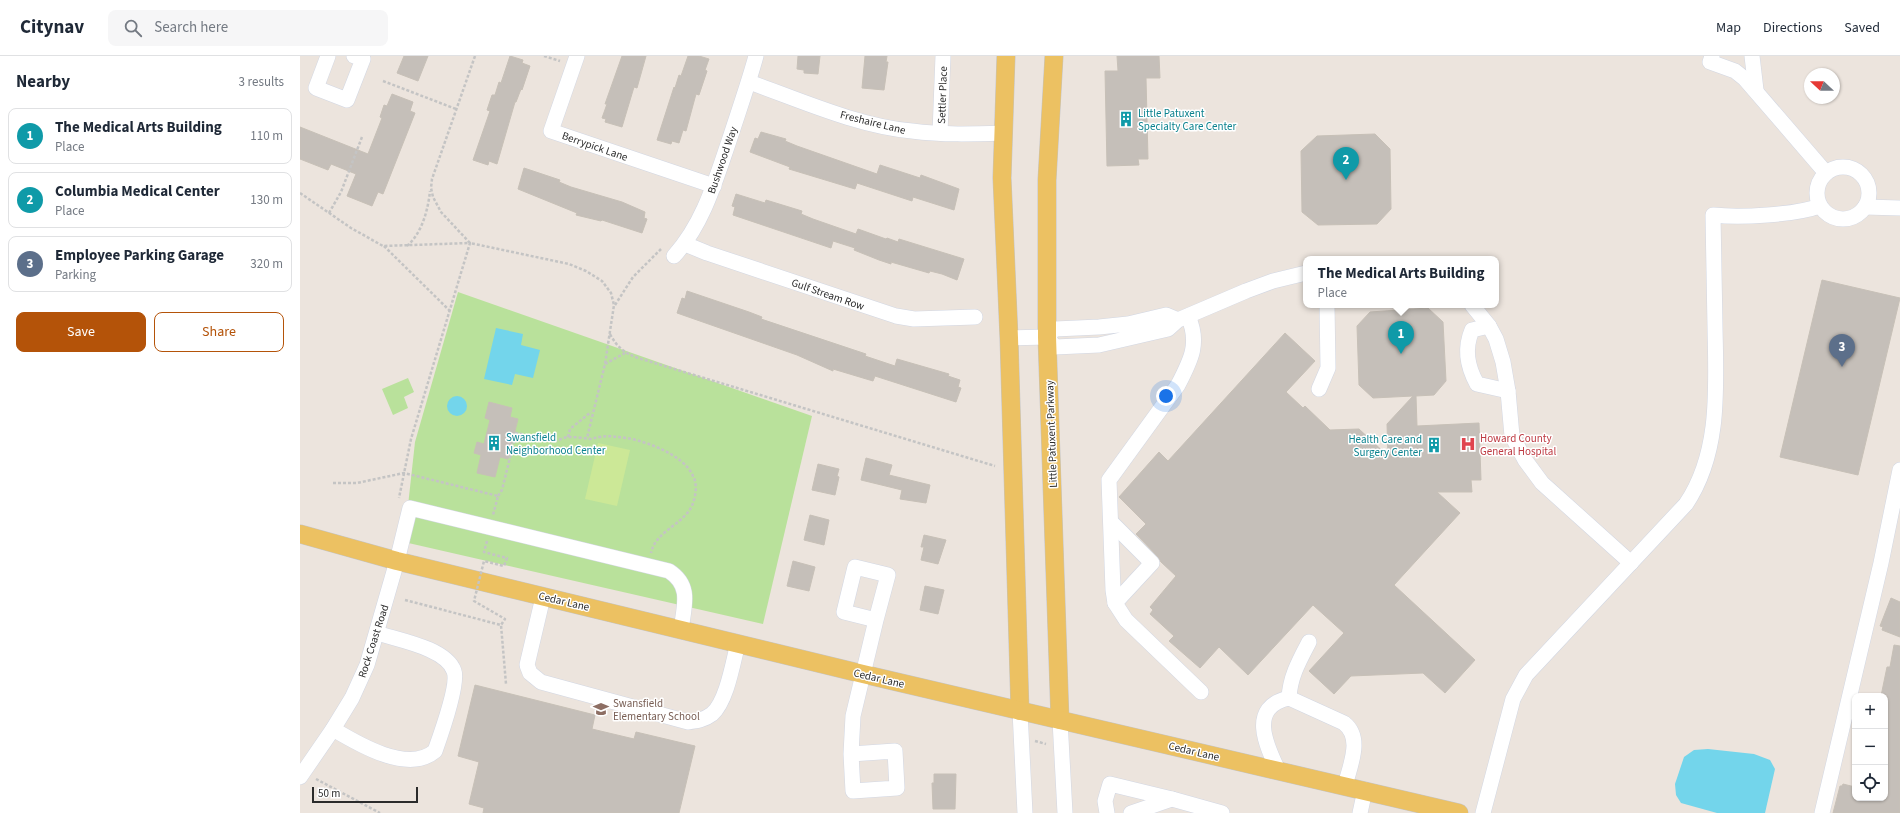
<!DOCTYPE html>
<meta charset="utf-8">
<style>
body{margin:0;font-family:"Source Sans 3",sans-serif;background:#f6f6f7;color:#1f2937}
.controls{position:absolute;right:12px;bottom:12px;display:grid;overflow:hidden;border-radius:8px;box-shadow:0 1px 3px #0004}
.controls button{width:36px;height:36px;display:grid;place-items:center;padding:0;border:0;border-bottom:1px solid #e0e1e3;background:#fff;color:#1f2937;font:20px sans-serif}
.compass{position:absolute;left:1504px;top:12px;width:36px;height:36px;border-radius:50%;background:#fff;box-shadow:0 1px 3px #0004;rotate:292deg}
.scale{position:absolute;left:12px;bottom:10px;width:106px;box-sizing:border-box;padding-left:4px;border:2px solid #2b2b2b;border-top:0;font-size:11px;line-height:14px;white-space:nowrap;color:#2b2b2b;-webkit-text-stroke:3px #fff;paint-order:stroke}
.you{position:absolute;left:866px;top:340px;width:14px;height:14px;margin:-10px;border:3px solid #fff;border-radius:50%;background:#1a73e8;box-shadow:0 0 0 6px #1a73e833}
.badge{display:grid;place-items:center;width:26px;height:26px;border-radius:50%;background:#b45309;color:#fff;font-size:13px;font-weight:700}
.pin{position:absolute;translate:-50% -33px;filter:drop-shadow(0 1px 2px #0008)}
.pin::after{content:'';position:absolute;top:21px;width:14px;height:12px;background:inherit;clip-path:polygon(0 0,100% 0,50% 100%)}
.popup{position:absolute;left:1003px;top:200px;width:196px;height:52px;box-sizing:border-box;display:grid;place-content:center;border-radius:8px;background:#fff;filter:drop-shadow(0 1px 3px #0005);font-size:13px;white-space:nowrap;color:#747a83}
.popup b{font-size:15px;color:#1f2937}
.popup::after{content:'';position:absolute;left:50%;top:100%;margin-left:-8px;border:8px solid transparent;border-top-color:#fff}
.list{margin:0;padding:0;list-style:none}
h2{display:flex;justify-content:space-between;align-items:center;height:52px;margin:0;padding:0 16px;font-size:17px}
h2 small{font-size:13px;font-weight:400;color:#747a83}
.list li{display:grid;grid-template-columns:26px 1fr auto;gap:12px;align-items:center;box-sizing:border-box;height:56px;margin:0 8px 8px;padding:0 8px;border:1px solid #e0e1e3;border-radius:8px}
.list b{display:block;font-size:15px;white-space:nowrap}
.list p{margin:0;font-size:13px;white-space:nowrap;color:#747a83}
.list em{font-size:13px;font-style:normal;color:#747a83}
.actions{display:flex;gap:8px;padding:12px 16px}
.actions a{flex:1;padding:9px 0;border:1px solid #b45309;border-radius:8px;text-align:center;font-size:14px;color:#b45309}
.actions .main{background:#b45309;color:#fff}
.icon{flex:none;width:22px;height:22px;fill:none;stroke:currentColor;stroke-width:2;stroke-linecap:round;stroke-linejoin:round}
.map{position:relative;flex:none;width:1600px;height:757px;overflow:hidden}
header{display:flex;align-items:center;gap:24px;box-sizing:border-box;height:56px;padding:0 20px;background:#fff;border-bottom:1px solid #e0e1e3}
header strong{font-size:19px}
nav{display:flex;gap:22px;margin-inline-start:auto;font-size:14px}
.search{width:280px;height:36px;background:#f6f6f7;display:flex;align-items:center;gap:10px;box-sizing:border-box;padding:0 14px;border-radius:8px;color:#747a83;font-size:15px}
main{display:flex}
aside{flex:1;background:#fff}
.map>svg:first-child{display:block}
.green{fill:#b9e19b}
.pitch{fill:#cce897}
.water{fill:#73d5eb}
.building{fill:#c5bfb9;stroke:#c7c0b7}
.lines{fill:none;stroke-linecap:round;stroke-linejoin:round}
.minor-casing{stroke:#d2d7e3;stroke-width:16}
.major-casing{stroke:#c4c4c4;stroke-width:19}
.path{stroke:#c4c4c4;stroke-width:2.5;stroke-dasharray:3 2;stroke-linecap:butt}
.minor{stroke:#fff;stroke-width:15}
.major{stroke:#ecc162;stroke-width:18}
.path-bridge{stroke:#c4c4c4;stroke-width:2.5;stroke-dasharray:3 2;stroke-linecap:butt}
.labels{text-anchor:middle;stroke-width:3;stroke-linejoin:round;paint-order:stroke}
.street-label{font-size:11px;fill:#2b2b2b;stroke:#fff}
.culture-label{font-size:11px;fill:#0d838f;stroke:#fff;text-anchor:start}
.health-label{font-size:11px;fill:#be3a42;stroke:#fff;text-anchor:start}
.education-label{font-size:11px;fill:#785e54;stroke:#fff;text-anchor:start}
</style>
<header>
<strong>Citynav</strong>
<div class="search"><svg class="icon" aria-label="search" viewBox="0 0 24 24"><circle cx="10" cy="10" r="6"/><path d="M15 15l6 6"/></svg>Search here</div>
<nav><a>Map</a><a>Directions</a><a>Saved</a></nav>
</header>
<main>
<aside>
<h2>Nearby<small>3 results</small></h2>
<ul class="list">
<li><span class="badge" style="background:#0f9aa8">1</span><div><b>The Medical Arts Building</b><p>Place</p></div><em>110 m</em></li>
<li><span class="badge" style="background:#0f9aa8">2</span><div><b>Columbia Medical Center</b><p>Place</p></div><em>130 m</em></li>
<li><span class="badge" style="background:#5c6f8a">3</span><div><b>Employee Parking Garage</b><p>Parking</p></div><em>320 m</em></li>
</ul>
<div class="actions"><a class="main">Save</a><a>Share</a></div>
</aside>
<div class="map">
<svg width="1600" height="757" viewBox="0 0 1600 757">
<rect width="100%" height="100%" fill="#ece4dd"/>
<g class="green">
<path d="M158 236 512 360 463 568 104 486 115 386Z"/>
<path d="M108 322 114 336 104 341 108 352 93 359 82 333Z"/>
</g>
<path class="pitch" d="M298 387 330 394 317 450 285 443Z"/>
<g class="water">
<path d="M196 272 223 278 221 289 240 294 233 322 215 318 212 329 184 323Z"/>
<circle cx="157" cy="350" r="10"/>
<path d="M1408 693 1454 698 1470 704 1475 713 1465 757H1417L1381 747 1376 739 1375 728 1384 701 1394 694Z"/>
</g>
<g class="building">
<path d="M104 0H128L118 25 97 17Z"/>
<path d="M210 0 223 4 222 7 230 10 222 34 221 33 216 46H215L197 108 189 105 188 109 173 104 190 55 187 54 192 39H195L199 26 201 27Z"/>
<path d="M322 0H346L337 32 334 31 322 71 305 66 306 63 302 62 307 48H305Z"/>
<path d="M388 0H399L409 3 405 14 407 15 399 39 396 38 386 75 383 74 379 87 372 85 371 88 357 84 374 31 375 32 379 19 381 20Z"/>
<path d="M498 0H520L518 18 504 17V14L497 13Z"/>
<path d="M565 0H587L586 6H588L584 34 562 32Z"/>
<path d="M817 0H859L860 22H846L848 103H838L839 109 807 110 805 15H818Z"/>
<path d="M92 38 113 46 110 55 115 57 83 138 78 136 72 150 47 140 56 118 31 108 28 114 0 103V71L68 98 82 62 80 61 84 49 87 50Z"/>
<path d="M461 76 486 83 485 85 497 90 577 118 580 109 620 122 621 119 659 133 654 154 613 141 612 145 557 127 555 133 489 113 490 111 450 96 455 82 458 83Z"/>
<path d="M1075 78 1090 93 1091 153 1077 168 1018 169 1002 156 1001 95 1017 80Z"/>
<path d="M224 112 260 124 259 126 271 131 322 146 345 156 344 162 347 163 342 177 302 164 301 165 276 159 277 157 218 133Z"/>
<path d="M436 138 465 147 466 144 502 155 501 158 513 163 556 178 558 173 586 183 587 182 598 186 599 183 664 203 657 224 642 218 630 215 629 217 591 206V208L579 204 554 194 555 192 533 185 531 192 433 159 435 151 432 150Z"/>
<path d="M1522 224 1600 242 1558 419 1480 401Z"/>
<path d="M387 235 449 256 462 261 461 263 566 298 565 300 595 310 597 303 649 318 648 320 660 324 658 331 661 332 656 346 575 320 573 325 533 313V315L497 299 377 257 382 242 385 243Z"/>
<path d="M1128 252 1143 266 1146 325 1134 339 1116 340 1117 370 1179 367 1181 424H1171L1172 436H1137L1160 457 1094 529 1175 604 1145 637 1123 617 1051 620 1034 638 1009 615 1044 577 1013 549 948 619 919 591 900 612 869 585 874 580 850 558 853 554 850 551 876 520 861 506 858 501 836 478 846 468 819 441 859 396 868 405 985 277 1015 305 986 336 1003 352 1005 350 1030 374 1059 373 1088 400 1087 368 1113 340 1073 342 1059 329 1057 270 1070 256Z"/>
<path d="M189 346 212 352 210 361 218 363 208 403 200 401 195 421 177 417 181 399 174 397 177 386 184 388 190 364 185 362Z"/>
<path d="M566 402 592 409 589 419 630 429 626 447 600 443 602 434 561 424Z"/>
<path d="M518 408 539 413 537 420 539 421 535 439 512 434Z"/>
<path d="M510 459 529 464 524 489 504 484Z"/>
<path d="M624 479 646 484 638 508 621 504 624 491H621Z"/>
<path d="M493 505 515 511 509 535 487 530Z"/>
<path d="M625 530 644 534 638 558 620 554Z"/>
<path d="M1591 542 1600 546V581L1582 574 1583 571 1580 570Z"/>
<path d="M1594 589 1600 590V757H1533L1540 730H1542L1543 728 1555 731V742H1585V640H1581L1587 611H1590Z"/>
<path d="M175 629 295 659 292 673 334 683 336 676 395 690 379 757H183L184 752 169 748 179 706 158 700Z"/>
<path d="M634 718H656L655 753H633L632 727H634Z"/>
</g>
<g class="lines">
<defs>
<g id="minor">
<path d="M28 0 16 32 47 44 63 3 54 0"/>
<path d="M277 0 251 75 414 130"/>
<path d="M1412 0 1410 6 1435 15 1445 23 1526 117"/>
<path d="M1452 0 1456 34"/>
<path d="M449 26C500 44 557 70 612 75 642 79 673 78 703 77"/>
<path d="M640 77 643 0"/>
<circle cx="1543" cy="137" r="26"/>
<path d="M1565 151 1600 152"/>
<path d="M385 188 407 197 596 260 614 263 675 261"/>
<path d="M374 200C403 168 415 126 429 85 438 57 448 29 456 0"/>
<path d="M1172 249 1189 270 1196 283 1203 306 1208 335 1212 380 1225 404 1242 427 1331 507"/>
<path d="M888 260C900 287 891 304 878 329L809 424 813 534 815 547 826 564 901 636"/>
<path d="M878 264 866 259 828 268 799 271 755 273 747 281 755 291 799 289 868 273 878 264 946 235 973 225 1006 217"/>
<path d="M1189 270 1172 274C1164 293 1167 310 1177 328L1208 335"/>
<path d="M709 282 747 281"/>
<path d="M1019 333 1028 312 1027 249"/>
<path d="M811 466 852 507 815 547"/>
<path d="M243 541 227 609 230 617 241 626 388 666C397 665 404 664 412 658 427 645 433 606 438 587"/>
<path d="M989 642C990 621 999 605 1009 586"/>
<path d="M720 655 725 757"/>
<path d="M760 664 765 757"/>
<path d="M33 673C58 688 108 718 135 695 140 681 159 628 154 615 146 592 98 584 77 577"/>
<path d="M551 698 595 695 597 732 553 735 551 698 553 660 576 564 544 556 555 511 588 519 576 564"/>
<path d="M978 714C966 689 948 651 989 642L1044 667C1063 682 1050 709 1045 730"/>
<path d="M0 721 33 673 52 642 67 609 97 505 110 452 369 515C392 530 384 550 381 574"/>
<path d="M807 757 805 745 810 728 872 743 922 757"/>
<path d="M831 757 872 743"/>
<path d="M1060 757 1065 734"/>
<path d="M1183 757 1213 643 1226 619 1386 448C1421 396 1416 330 1415 271 1414 234 1414 196 1413 159 1440 162 1495 159 1520 150"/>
<path d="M1522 757 1581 507 1600 414"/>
</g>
<g id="major">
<path d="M706 0 702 122 709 282 720 655"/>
<path d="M754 0 747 124V281L760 664"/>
<path d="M0 478 97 505 563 618 1159 757"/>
</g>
</defs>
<use href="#minor" class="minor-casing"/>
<use href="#major" class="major-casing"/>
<g class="path">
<path d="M175 0 132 123 131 132 133 141 141 156 170 187 269 208 286 215 302 225 311 237 314 249 305 308 287 382"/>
<path d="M244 0 260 5"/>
<path d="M83 25 156 53"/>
<path d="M0 137 51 172 83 190 170 187 111 383 99 442"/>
<path d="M29 157 41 136 62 81"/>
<path d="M84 190 150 255"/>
<path d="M107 190C122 177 128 154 130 135"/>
<path d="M315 249 333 221 361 193"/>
<path d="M310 278C317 291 324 297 338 302L695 410"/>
<path d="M305 308 325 297"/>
<path d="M268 381 270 373 291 356"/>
<path d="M33 427H57L104 417 198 440 193 459"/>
<path d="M198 440 202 434 216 377C227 379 240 384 251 385 257 386 263 381 269 381 276 381 284 382 290 383 294 383 296 381 299 381 305 380 311 380 317 381 340 382 384 398 393 420 397 427 396 437 394 444 388 468 356 473 351 497"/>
<path d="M105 544 201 569 206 628"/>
<path d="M735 685 746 688"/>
<path d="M16 723 80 757"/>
</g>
<use href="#minor" class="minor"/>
<use href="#major" class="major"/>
<path class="path-bridge" d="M187 485 184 496 207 502 204 510 184 505 174 545 205 563 201 569"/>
</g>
<defs>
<symbol id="building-bare" viewBox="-9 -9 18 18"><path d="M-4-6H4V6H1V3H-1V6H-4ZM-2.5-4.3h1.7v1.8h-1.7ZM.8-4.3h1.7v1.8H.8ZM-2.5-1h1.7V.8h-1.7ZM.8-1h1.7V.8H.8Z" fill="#0f9aa8" stroke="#fff" stroke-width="2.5" paint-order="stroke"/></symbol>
<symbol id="hospital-bare" viewBox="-9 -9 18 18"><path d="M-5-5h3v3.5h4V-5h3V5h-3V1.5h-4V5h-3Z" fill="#e0444e" stroke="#fff" stroke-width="2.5" paint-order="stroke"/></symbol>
<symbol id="school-bare" viewBox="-9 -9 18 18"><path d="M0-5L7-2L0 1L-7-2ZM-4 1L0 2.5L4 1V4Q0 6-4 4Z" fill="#8d6e63" stroke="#fff" stroke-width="2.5" paint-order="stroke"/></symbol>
</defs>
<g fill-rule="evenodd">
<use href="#building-bare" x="815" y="52" width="22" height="22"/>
<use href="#building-bare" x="183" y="376" width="22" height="22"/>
<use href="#hospital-bare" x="1157" y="377" width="22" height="22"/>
<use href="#building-bare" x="1123" y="378" width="22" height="22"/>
<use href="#school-bare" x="290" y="642" width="22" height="22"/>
</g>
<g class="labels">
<g class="street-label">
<text transform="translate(642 39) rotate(-88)" y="4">Settler Place</text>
<text transform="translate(573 66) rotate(14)" y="4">Freshaire Lane</text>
<text transform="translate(295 90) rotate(19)" y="4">Berrypick Lane</text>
<text transform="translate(422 104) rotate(-71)" y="4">Bushwood Way</text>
<text transform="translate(528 238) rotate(19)" y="4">Gulf Stream Row</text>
<text transform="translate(751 378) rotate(-92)" y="4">Little Patuxent Parkway</text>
<text transform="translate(264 545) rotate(13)" y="4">Cedar Lane</text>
<text transform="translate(73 585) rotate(-72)" y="4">Rock Coast Road</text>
<text transform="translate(579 622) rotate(13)" y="4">Cedar Lane</text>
<text transform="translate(894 695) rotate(13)" y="4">Cedar Lane</text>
</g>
<g class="culture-label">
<text x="838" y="61">Little Patuxent<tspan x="838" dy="13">Specialty Care Center</tspan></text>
<text x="206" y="385">Swansfield<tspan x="206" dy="13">Neighborhood Center</tspan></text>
<text x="1122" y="387" text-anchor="end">Health Care and<tspan x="1122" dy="13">Surgery Center</tspan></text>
</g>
<g class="health-label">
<text x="1180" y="386">Howard County<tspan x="1180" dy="13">General Hospital</tspan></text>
</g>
<g class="education-label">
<text x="313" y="651">Swansfield<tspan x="313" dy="13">Elementary School</tspan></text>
</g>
</g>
</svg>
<div class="controls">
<button>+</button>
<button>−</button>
<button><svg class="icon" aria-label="locate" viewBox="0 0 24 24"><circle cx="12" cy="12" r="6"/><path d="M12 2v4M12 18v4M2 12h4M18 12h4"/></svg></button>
</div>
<svg class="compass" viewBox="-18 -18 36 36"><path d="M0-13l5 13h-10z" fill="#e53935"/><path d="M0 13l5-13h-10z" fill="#747a83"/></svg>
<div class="scale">50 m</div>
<div class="you"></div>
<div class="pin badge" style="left:1101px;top:298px;background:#0f9aa8">1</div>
<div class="popup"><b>The Medical Arts Building</b>Place</div>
<div class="pin badge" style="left:1046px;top:124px;background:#0f9aa8">2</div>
<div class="pin badge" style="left:1542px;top:311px;background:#5c6f8a">3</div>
</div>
</main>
